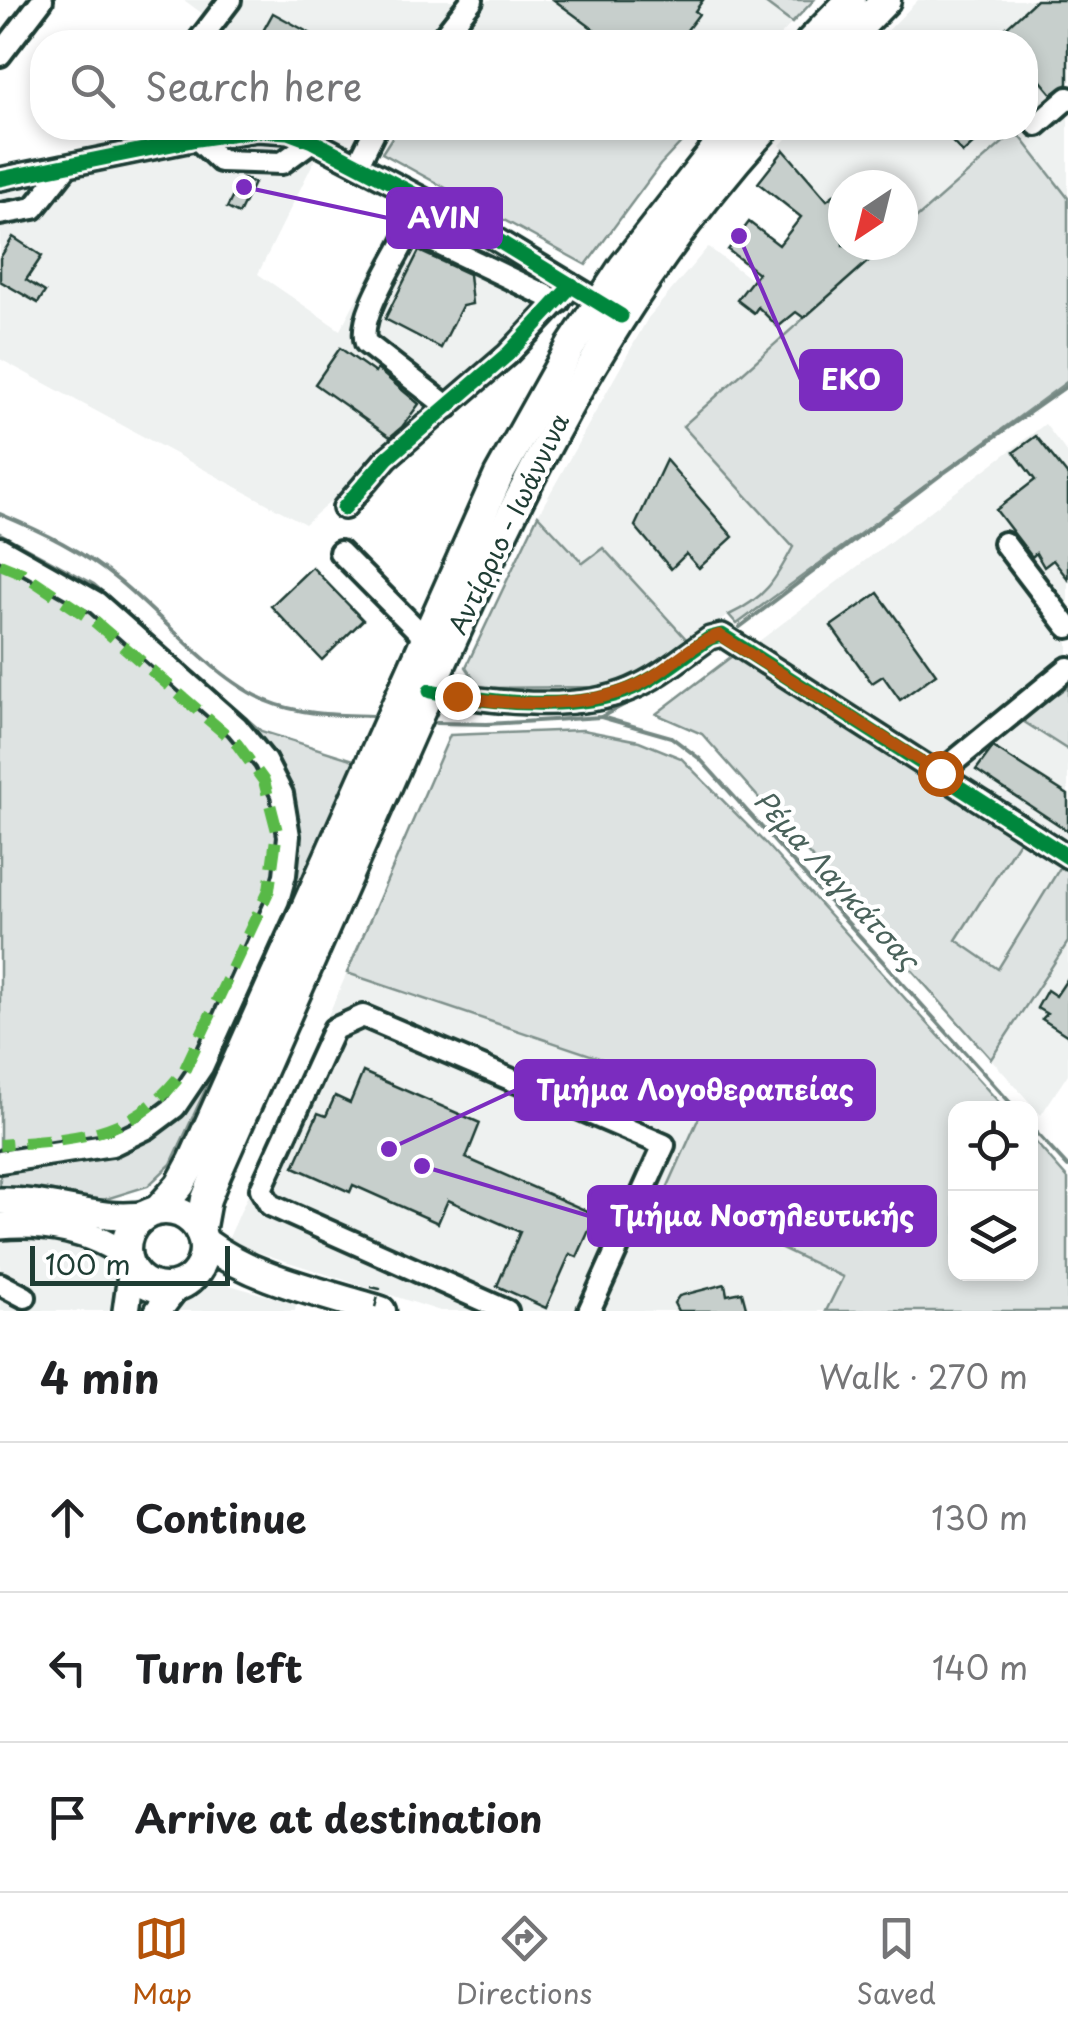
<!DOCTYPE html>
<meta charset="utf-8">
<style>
body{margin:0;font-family:"Playpen Sans",sans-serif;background:#f6f6f6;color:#202124}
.controls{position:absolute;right:30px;bottom:30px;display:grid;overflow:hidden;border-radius:20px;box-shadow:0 5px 15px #0003}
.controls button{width:90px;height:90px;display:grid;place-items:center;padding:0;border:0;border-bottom:2px solid #e0e0e0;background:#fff;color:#202124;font:50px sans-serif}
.compass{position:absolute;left:828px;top:170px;width:90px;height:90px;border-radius:50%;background:#fff;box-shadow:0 5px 15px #0003;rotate:215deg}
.scale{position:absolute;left:30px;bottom:25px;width:200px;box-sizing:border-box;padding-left:10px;border:5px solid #1f3d34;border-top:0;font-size:28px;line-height:35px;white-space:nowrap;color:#1f3d34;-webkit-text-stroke:8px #fff;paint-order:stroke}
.stop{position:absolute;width:30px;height:30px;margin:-22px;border:8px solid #b45309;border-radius:50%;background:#fff}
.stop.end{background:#b45309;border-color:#fff;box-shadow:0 2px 10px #0008}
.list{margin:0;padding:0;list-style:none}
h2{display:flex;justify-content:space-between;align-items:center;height:130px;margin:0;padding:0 40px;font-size:42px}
h2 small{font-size:32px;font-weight:400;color:#757577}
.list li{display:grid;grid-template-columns:65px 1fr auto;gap:30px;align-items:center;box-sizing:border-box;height:150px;padding:0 40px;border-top:2px solid #e0e0e0}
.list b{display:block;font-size:38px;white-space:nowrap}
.list em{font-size:32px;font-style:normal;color:#757577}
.icon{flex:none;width:55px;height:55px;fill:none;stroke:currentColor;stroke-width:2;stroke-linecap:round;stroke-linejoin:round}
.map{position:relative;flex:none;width:1068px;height:1311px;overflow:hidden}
.search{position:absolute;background:#fff;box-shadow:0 5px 15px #0003;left:30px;right:30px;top:30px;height:110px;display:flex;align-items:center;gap:25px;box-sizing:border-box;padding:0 35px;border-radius:40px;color:#757577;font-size:38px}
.sheet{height:580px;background:#fff}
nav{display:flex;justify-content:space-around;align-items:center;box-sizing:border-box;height:140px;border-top:2px solid #e0e0e0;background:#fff;font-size:28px;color:#757577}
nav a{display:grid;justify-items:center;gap:5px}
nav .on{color:#b45309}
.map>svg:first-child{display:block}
.built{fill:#eef1f0}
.green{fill:#dee3e2;stroke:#7e908b;stroke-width:2.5}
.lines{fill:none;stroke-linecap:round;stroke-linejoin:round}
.stream{stroke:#758883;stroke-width:4}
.building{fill:#c7cfcc;stroke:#1f3d34;stroke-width:2.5}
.minor-casing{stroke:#1f3d34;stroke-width:28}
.major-casing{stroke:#1f3d34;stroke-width:32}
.highway-casing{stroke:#1f3d34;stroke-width:35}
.minor{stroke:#fff;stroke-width:20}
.major{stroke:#fff;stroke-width:25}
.highway{stroke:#fff;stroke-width:28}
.path-bridge{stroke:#1f3d34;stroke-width:2.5;stroke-dasharray:10 8;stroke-linecap:butt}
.quiet{stroke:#58b947;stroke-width:12;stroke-dasharray:25 12;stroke-linecap:butt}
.cycleway-casing{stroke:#fff;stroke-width:21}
.cycleway{stroke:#00873e;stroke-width:15}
.route{stroke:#b45309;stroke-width:12}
.labels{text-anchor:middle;stroke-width:9;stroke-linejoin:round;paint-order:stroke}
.street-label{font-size:25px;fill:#1f3d34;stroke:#fff}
.water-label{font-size:28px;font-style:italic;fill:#4a625b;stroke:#fff}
.leader{fill:none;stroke:#7b2cbf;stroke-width:4}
.callout-dot{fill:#7b2cbf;stroke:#fff;stroke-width:4}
.callout{fill:#7b2cbf;stroke:#7b2cbf;stroke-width:4}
.callout-label{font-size:28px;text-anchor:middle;font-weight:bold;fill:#fff}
</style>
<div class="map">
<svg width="1068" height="1311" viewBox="0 0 1068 1311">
<rect width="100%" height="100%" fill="#fff"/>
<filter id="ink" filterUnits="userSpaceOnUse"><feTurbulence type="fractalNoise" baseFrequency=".01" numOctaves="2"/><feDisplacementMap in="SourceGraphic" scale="20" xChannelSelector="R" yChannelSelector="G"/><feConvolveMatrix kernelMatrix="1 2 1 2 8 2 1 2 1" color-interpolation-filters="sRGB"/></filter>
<g filter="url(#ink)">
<g class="built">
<path d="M184 0H466L434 42H207L219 26Z"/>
<path d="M488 0H761L792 23 774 42H556L534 27 520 42H455Z"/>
<path d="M918 0H1068V198L1016 131 903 230V185H843V219L780 145 797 128H1026V42H877Z"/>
<path d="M267 136 319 151 258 274 340 330 409 200 565 286 533 324 305 524 0 359V188Z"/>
<path d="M708 247 752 280 777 247 769 293 804 318 683 426 793 548 772 586 748 606 729 615 689 642 603 548 583 564 538 515 648 318Z"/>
<path d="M1045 424 1068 454V659L1005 708 1068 750V848L754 645Z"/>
<path d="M1023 835 1064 861 999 969 956 941Z"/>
<path d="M1068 942V1074L1041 1115 991 1059Z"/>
<path d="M347 973 710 1095 666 1193 844 1277 826 1311H440L227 1242Z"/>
<path d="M16 1237 48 1238 74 1244 116 1265 123 1278 109 1311H0V1239Z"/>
<path d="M212 1280 296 1304 295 1311H170L178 1293 194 1282Z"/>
</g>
<g class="green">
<path d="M761 0H814L792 23Z"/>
<path d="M398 128H675L687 136 660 165 586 265 382 153Z"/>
<path d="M1016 131 1068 198V381L737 624 729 615C765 598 775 581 793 547L683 426 886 245H903V230Z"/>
<path d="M538 515 583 563 603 548 689 642 640 675 606 687 480 688 466 667Z"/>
<path d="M0 533 94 584 261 731 357 761 171 1164 148 1186 103 1200 42 1189H0Z"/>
<path d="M740 650 1023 835 956 940 998 969 1064 861 1068 864V942L991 1059 702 734 656 714Z"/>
<path d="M1068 686V750L1021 720Z"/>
<path d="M583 730 639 741 681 758 764 842 1004 1108H956V1274H1030L1031 1137 1068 1179V1311H826L843 1277 665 1193 709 1095 347 973 450 735Z"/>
</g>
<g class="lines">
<g class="stream">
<path d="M0 514C43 532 83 551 119 581 163 617 216 680 267 701 300 715 338 715 373 716"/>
<path d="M740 627 942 474 1068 385"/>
<path d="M690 665 719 644"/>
<path d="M601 717 671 737 700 759 1015 1108"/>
<path d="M436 723 487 724 601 717 657 687"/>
<path d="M1030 1126 1068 1167"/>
</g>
</g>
<g class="building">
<path d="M554 0H703L695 11 699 14 678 42H611Z"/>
<path d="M1036 0H1068V84L1052 94 1026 63V42H1008L1000 33Z"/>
<path d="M273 13 326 42H257Z"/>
<path d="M939 128H990L963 153Z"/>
<path d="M784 150 827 200 843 188V245H865L874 256 804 318 796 312 778 327 758 307 754 313 737 300 758 273 728 250 749 222 779 245 801 217 758 183Z"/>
<path d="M242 178 254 183 239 214 227 208Z"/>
<path d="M13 237 42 256 26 280 45 292 38 303 0 281V258Z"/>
<path d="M419 251 469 274 472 304 462 306 441 348 385 319Z"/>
<path d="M340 348 375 373 377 369 419 404 402 427 390 437 315 384Z"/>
<path d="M1036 436 1068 476V579L1053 560 1044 567 1036 553 1032 557 996 510 1035 480 1014 452Z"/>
<path d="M666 460 733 537 699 568 686 554 671 569 635 526Z"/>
<path d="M312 567 363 620 322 660 271 606Z"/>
<path d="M878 593 936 674 900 700 883 676 872 683 831 626Z"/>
<path d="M993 747 1068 795V831L976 770Z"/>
<path d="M1068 978V1036L1042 1019 1047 1014 1037 1008 1047 990 1056 996Z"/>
<path d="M363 1072 480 1123 466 1158 596 1215 577 1257 570 1254 546 1308 497 1286 520 1232 448 1200 438 1223 353 1185 350 1192 294 1167 318 1113 326 1116 335 1096 350 1103Z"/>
<path d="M725 1284 727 1295 742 1292 747 1311H678L674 1303 679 1296Z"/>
</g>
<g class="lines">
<defs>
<g id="minor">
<path d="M198 42 230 0"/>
<path d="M439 42 472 0"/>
<path d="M0 55 42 0"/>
<path d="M1037 125 1068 98"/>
<path d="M197 139 220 161 282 163 312 141"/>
<path d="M358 164 376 128"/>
<path d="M0 179 197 139 257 130 288 132 312 141 471 224 608 307"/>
<path d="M0 214 34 208 67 166"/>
<path d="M448 407 366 343C357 318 394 263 406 238L411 235 426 238 559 302"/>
<path d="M344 508 387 458 508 354 565 294"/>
<path d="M1004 543 1068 627"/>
<path d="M0 548 97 603 237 727 265 761 282 794 289 836 285 875 278 900 202 1067 175 1107 147 1128 112 1145 0 1162"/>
<path d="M340 552 425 638"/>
<path d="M430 691C487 702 576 713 631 689 660 677 685 655 710 638L722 635 1068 857"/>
<path d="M940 773 1068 668"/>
<path d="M0 1284 25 1297"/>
<path d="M507 1311 270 1205 261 1189 334 1029 363 1016 664 1145 589 1311"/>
</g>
<g id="major">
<path d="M0 1201C51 1199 98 1223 148 1214"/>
<path d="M0 1226C44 1222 93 1230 128 1258"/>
<path d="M126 1311 132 1268"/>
<path d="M158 1311 178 1285"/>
</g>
<g id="highway">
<path d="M810 42 851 0"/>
<path d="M845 42 886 0"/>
<path d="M158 1210 180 1185 193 1161 499 475 571 346 623 267 732 128"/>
<circle cx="165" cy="1249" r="39"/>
<path d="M200 1232 206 1199 217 1172C282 1025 347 878 412 730 508 514 604 304 765 128"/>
<path d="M204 1242C255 1280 321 1292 381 1311"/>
</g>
</defs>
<use href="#minor" class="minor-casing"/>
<use href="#major" class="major-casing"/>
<use href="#highway" class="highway-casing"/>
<use href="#minor" class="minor"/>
<use href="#major" class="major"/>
<use href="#highway" class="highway"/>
<path class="path-bridge" d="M371 1287 380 1289 374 1311"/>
<path class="quiet" d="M0 564 22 573 94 621 237 744 264 781 277 831 269 890 185 1069C135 1138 79 1138 0 1145"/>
<defs>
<g id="cycleway">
<path d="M0 179 197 139 257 130 288 132 312 141 471 224 621 316"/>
<path d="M344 508 387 458 508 354 572 285"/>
<path d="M430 691C487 702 576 713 631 689 660 677 685 655 710 638L722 635 1068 857"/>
</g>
</defs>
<use href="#cycleway" class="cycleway-casing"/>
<use href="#cycleway" class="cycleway"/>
</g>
</g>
<g class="lines" filter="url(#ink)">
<path class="route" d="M457 696C512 706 598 709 647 680 671 666 693 643 719 635L940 773"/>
</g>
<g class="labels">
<g class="street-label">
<text transform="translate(509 524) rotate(-64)" y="9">Αντίρριο - Ιωάννινα</text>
</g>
<g class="water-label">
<text transform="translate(836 880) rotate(48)" y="10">Ρέμα Λαγκάτσας</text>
</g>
</g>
<path class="leader" d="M244 187L388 218M739 236L801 380M389 1149L516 1090M422 1166L589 1216"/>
<g class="callout-dot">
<circle cx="244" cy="187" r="10"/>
<circle cx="739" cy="236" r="10"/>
<circle cx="389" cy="1149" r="10"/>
<circle cx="422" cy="1166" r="10"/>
</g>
<g class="callout">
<rect x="388" y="189" width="113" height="58" rx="10"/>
<rect x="801" y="351" width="100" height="58" rx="10"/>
<rect x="516" y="1061" width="358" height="58" rx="10"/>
<rect x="589" y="1187" width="346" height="58" rx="10"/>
</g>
<g class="callout-label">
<text x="444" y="228">AVIN</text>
<text x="851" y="390">EKO</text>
<text x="695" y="1100">Τμήμα Λογοθεραπείας</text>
<text x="762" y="1226">Τμήμα Νοσηλευτικής</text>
</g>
</svg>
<div class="controls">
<button><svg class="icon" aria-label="locate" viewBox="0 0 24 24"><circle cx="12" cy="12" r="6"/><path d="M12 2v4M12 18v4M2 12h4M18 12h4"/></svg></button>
<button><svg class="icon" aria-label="layers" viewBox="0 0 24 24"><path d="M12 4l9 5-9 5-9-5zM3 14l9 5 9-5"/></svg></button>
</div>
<svg class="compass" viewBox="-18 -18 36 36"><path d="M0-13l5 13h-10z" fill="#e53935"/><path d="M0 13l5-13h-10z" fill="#757577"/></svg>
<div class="scale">100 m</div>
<div class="stop" style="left:940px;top:773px"></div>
<div class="stop end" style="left:457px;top:696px"></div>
<div class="search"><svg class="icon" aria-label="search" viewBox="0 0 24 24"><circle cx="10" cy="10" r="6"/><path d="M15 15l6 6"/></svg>Search here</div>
</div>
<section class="sheet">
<h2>4 min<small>Walk · 270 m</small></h2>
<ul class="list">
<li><svg class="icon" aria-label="ahead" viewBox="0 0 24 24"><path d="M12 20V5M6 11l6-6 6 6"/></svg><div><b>Continue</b></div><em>130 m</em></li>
<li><svg class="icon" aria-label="left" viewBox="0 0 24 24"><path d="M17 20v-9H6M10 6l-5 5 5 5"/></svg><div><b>Turn left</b></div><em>140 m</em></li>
<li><svg class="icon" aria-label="arrive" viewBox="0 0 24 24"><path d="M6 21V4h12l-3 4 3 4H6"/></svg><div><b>Arrive at destination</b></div></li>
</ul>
</section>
<nav>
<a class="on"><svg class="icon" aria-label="map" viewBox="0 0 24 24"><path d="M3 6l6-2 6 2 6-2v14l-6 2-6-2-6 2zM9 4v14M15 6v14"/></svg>Map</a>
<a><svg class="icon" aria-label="directions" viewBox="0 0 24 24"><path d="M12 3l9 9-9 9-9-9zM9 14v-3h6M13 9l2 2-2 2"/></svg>Directions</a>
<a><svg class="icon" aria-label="saved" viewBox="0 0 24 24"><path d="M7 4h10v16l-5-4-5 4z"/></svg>Saved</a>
</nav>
